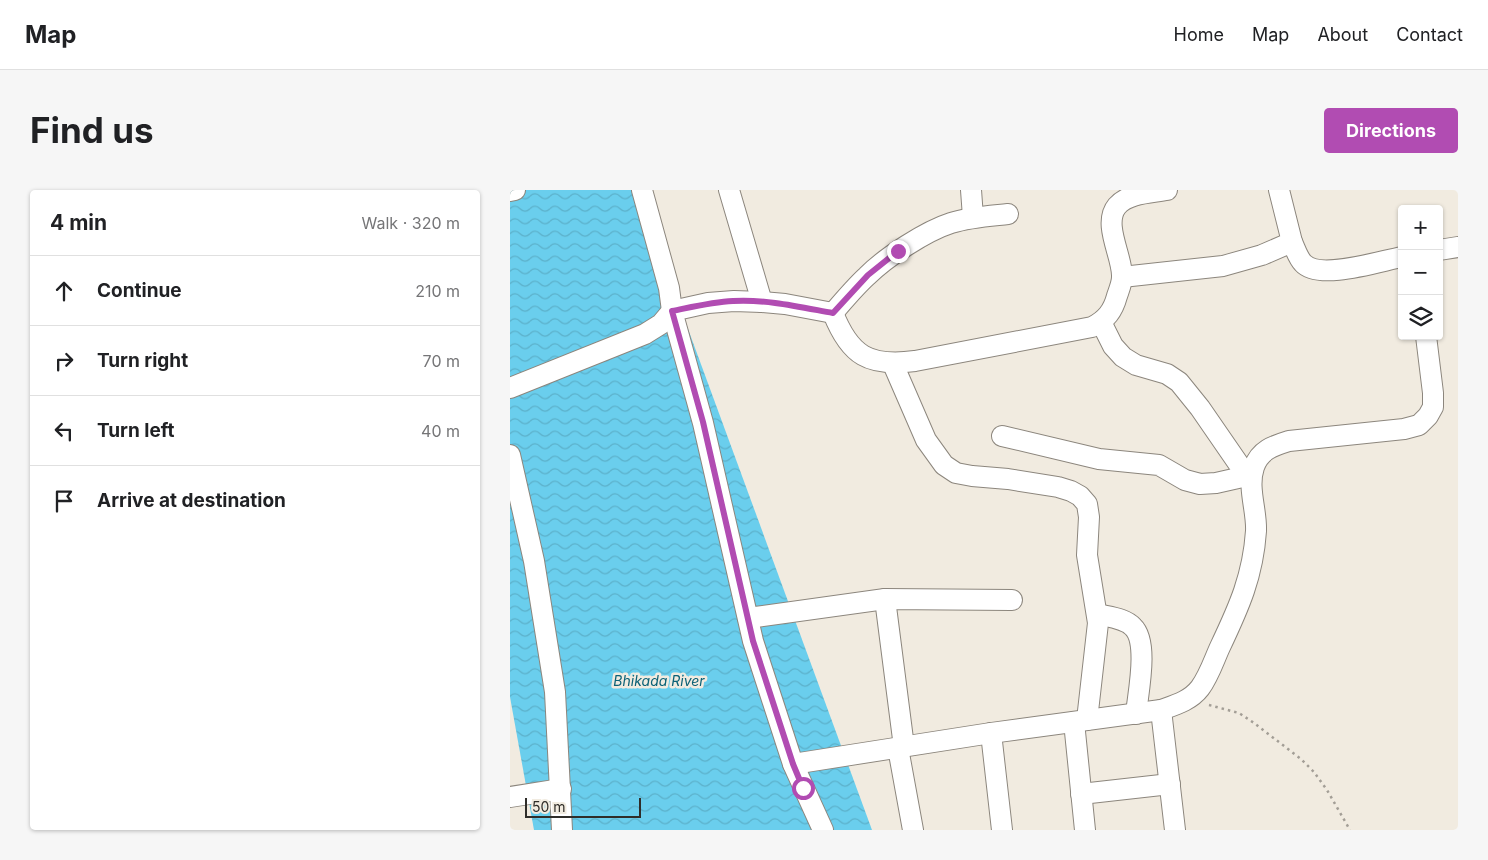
<!DOCTYPE html>
<meta charset="utf-8">
<style>
body{margin:0;font-family:Inter,sans-serif;background:#f6f6f6;color:#202124}
.controls{position:absolute;right:15px;top:15px;display:grid;overflow:hidden;border-radius:5px;box-shadow:0 1px 4px #0004}
.controls button{width:45px;height:45px;display:grid;place-items:center;padding:0;border:0;border-bottom:1px solid #e0e0e0;background:#fff;color:#202124;font:25px sans-serif}
.scale{position:absolute;left:15px;bottom:12px;width:116px;box-sizing:border-box;padding-left:5px;border:2px solid #2f2d29;border-top:0;font-size:14px;line-height:18px;white-space:nowrap;color:#2f2d29;-webkit-text-stroke:4px #f1ebe0;paint-order:stroke}
.stop{position:absolute;width:15px;height:15px;margin:-11px;border:4px solid #b14cb2;border-radius:50%;background:#fff}
.stop.end{background:#b14cb2;border-color:#fff;box-shadow:0 1px 5px #0008}
.list{margin:0;padding:0;list-style:none}
h2{display:flex;justify-content:space-between;align-items:center;height:65px;margin:0;padding:0 20px;font-size:21px}
h2 small{font-size:16px;font-weight:400;color:#757577}
.list li{display:grid;grid-template-columns:32px 1fr auto;gap:15px;align-items:center;box-sizing:border-box;height:70px;padding:0 20px;border-top:1px solid #e0e0e0}
.list b{display:block;font-size:19px;white-space:nowrap}
.list em{font-size:16px;font-style:normal;color:#757577}
.icon{flex:none;width:28px;height:28px;fill:none;stroke:currentColor;stroke-width:2;stroke-linecap:round;stroke-linejoin:round}
.map{position:relative;flex:none;width:948px;height:640px;overflow:hidden;border-radius:5px}
header{display:flex;align-items:center;gap:30px;box-sizing:border-box;height:70px;padding:0 25px;background:#fff;border-bottom:1px solid #e0e0e0}
header strong{font-size:24px}
nav{display:flex;gap:28px;margin-inline-start:auto;font-size:18px}
.intro{display:flex;align-items:center;justify-content:space-between;box-sizing:border-box;height:120px;padding:0 30px}
h1{margin:0;font-size:35px}
.button{padding:12px 22px;border-radius:5px;background:#b14cb2;color:#fff;font-size:18px;font-weight:700}
main{display:flex;gap:30px;padding:0 30px}
aside{flex:1;background:#fff;border-radius:5px;box-shadow:0 1px 4px #0004}
.map>svg:first-child{display:block}
.water{fill:url(#water-waves)}
.lines{fill:none;stroke-linecap:round;stroke-linejoin:round}
.minor-casing{stroke:#8c867d;stroke-width:22}
.path{stroke:#a39e96;stroke-width:2.5;stroke-dasharray:2.5 4;stroke-linecap:butt}
.minor{stroke:#fff;stroke-width:20}
.route{stroke:#b14cb2;stroke-width:6}
.labels{text-anchor:middle;stroke-width:5;stroke-linejoin:round;paint-order:stroke}
.water-label{font-size:14px;font-style:italic;fill:#0b6176;stroke:#f1ebe0}
</style>
<header>
<strong>Map</strong>
<nav><a>Home</a><a>Map</a><a>About</a><a>Contact</a></nav>
</header>
<div class="intro"><h1>Find us</h1><a class="button">Directions</a></div>
<main>
<aside>
<h2>4 min<small>Walk · 320 m</small></h2>
<ul class="list">
<li><svg class="icon" aria-label="ahead" viewBox="0 0 24 24"><path d="M12 20V5M6 11l6-6 6 6"/></svg><div><b>Continue</b></div><em>210 m</em></li>
<li><svg class="icon" aria-label="right" viewBox="0 0 24 24"><path d="M7 20v-9h11M14 6l5 5-5 5"/></svg><div><b>Turn right</b></div><em>70 m</em></li>
<li><svg class="icon" aria-label="left" viewBox="0 0 24 24"><path d="M17 20v-9H6M10 6l-5 5 5 5"/></svg><div><b>Turn left</b></div><em>40 m</em></li>
<li><svg class="icon" aria-label="arrive" viewBox="0 0 24 24"><path d="M6 21V4h12l-3 4 3 4H6"/></svg><div><b>Arrive at destination</b></div></li>
</ul>
</aside>
<div class="map">
<svg width="948" height="640" viewBox="0 0 948 640">
<defs>
<pattern id="water-waves" width="16" height="10" patternUnits="userSpaceOnUse" patternTransform="scale(1.25)"><rect width="16" height="10" fill="#6aceed"/><path d="M0 5q4-4 8 0t8 0" fill="none" stroke="#5cb1cb"/></pattern>
</defs>
<rect width="100%" height="100%" fill="#f1ebe0"/>
<path class="water" d="M0 0H127L362 640H24L0 507Z"/>
<g class="lines">
<defs>
<g id="minor">
<path d="M132 0 159 98 162 121 193 233 243 451 283 574 313 640"/>
<path d="M219 0 252 112"/>
<path d="M461 0 463 27"/>
<path d="M0 1 5 0"/>
<path d="M782 52C785 58 788 68 793 73 809 91 870 71 892 67"/>
<path d="M929 60 948 57"/>
<path d="M612 87 713 76 752 65 782 52 769 0"/>
<path d="M323 123C340 166 359 177 405 171L582 137C596 130 603 121 607 106 609 100 612 93 612 87 613 67 592 34 607 16 618 3 641 3 657 0"/>
<path d="M591 132 603 156 613 167 626 175 657 184 669 192 690 218 741 292"/>
<path d="M383 174 416 250 434 275 446 283 462 286 498 289 548 297 561 301 570 306 577 314 579 327 577 365 588 433 577 530"/>
<path d="M0 198 135 144 151 134 162 121 198 113 224 111 252 112 275 114 323 123C334 110 345 97 357 86 376 67 416 41 441 33 460 27 479 26 498 24"/>
<path d="M492 246 589 269 649 275 675 290 690 294 706 293 737 286"/>
<path d="M0 265 24 371 45 502 52 640"/>
<path d="M375 409 394 557"/>
<path d="M587 424C599 427 615 428 623 437 639 452 628 503 626 524"/>
<path d="M238 428 375 409 502 410"/>
<path d="M651 520 665 640"/>
<path d="M564 532 575 640"/>
<path d="M481 543 492 640"/>
<path d="M388 558 403 640"/>
<path d="M283 574 481 543 651 520C665 515 680 511 690 498 699 486 704 470 710 457 729 417 743 386 746 341 747 320 737 298 744 277 750 260 763 256 779 251L894 239 909 235 918 226 923 217V203L916 146"/>
<path d="M571 604 660 594"/>
<path d="M0 607 51 599"/>
</g>
</defs>
<use href="#minor" class="minor-casing"/>
<path class="path" d="M699 515 729 523 744 533 791 569 804 582 817 600 840 640"/>
<use href="#minor" class="minor"/>
</g>
<g class="lines">
<path class="route" d="M293 598 283 574 243 451 193 232 162 121C182 117 202 112 223 111 256 109 290 117 323 123L358 85 388 61"/>
</g>
<g class="labels">
<g class="water-label">
<text x="149" y="496">Bhikada River</text>
</g>
</g>
</svg>
<div class="controls">
<button>+</button>
<button>−</button>
<button><svg class="icon" aria-label="layers" viewBox="0 0 24 24"><path d="M12 4l9 5-9 5-9-5zM3 14l9 5 9-5"/></svg></button>
</div>
<div class="scale">50 m</div>
<div class="stop" style="left:293px;top:598px"></div>
<div class="stop end" style="left:388px;top:61px"></div>
</div>
</main>
